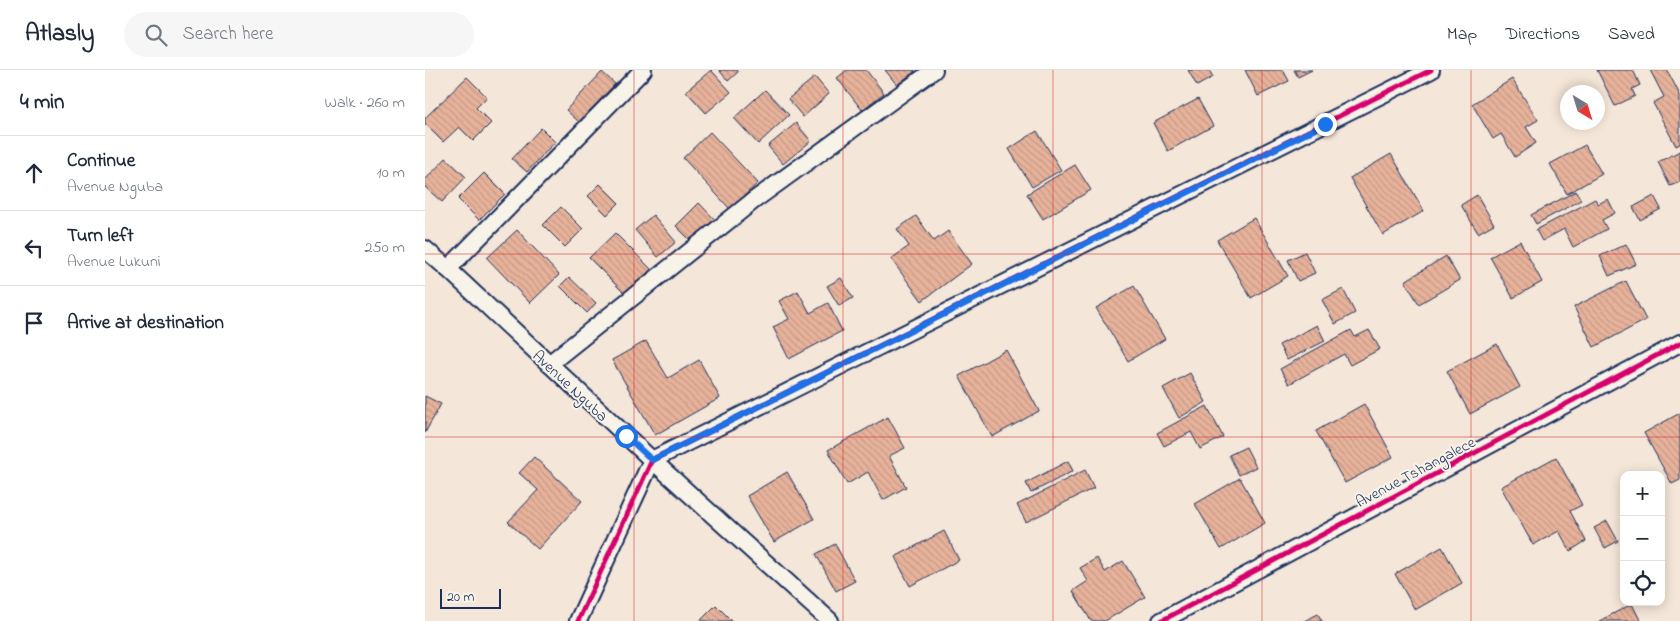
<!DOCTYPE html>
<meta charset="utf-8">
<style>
body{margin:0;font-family:"Indie Flower",sans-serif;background:#f6f6f7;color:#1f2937}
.controls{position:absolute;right:15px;bottom:15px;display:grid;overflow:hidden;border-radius:10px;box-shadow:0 2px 12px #0003}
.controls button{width:45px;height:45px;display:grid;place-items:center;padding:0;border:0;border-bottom:1px solid #e0e1e3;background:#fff;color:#1f2937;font:25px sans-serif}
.compass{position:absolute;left:1135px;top:15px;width:45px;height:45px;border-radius:50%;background:#fff;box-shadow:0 2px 12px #0003;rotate:142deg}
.scale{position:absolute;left:15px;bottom:12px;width:61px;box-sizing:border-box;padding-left:5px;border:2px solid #1b2f5e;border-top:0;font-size:14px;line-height:18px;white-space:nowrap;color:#1b2f5e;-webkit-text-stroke:4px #f7f3e8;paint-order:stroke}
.stop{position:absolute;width:15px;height:15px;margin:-11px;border:4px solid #1a73e8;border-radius:50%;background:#fff}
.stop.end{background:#1a73e8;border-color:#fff;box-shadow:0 1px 5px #0008}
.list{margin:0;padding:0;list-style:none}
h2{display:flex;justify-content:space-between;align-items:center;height:65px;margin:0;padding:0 20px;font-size:21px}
h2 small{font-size:16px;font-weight:400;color:#747a83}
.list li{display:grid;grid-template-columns:32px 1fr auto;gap:15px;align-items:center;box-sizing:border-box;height:75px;padding:0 20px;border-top:1px solid #e0e1e3}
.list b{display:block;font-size:19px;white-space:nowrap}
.list p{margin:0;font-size:16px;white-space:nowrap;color:#747a83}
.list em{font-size:16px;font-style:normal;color:#747a83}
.icon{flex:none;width:28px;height:28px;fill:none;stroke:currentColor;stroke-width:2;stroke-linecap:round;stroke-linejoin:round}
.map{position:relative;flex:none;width:1255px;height:551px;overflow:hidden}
header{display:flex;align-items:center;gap:30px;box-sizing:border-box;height:70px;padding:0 25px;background:#fff;border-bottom:1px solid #e0e1e3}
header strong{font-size:24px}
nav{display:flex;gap:28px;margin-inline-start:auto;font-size:18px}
.search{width:350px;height:45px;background:#f6f6f7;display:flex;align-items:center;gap:12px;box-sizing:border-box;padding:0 18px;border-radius:28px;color:#747a83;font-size:19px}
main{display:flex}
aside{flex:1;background:#fff}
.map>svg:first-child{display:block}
.building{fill:url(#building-back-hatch);stroke:#1b2f5e}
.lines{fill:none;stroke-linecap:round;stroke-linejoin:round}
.minor-casing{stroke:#1b2f5e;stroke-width:20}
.minor{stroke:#f7f3e8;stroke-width:16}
.cycleway-casing{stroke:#f7f3e8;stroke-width:8}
.cycleway{stroke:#d6006c;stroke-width:5}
.route{stroke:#1a73e8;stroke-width:6}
.grid{fill:none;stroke:#d62828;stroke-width:1;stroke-opacity:0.55}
.labels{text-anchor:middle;stroke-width:4;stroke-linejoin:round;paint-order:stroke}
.street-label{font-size:16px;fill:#1b2f5e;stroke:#f7f3e8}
</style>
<header>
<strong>Atlasly</strong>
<div class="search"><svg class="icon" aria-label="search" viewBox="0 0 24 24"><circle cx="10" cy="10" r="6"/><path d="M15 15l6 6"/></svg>Search here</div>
<nav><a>Map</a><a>Directions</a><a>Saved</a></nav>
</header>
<main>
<aside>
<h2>4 min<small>Walk · 260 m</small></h2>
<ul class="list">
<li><svg class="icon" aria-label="ahead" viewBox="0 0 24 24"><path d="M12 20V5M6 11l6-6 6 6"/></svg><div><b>Continue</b><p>Avenue Nguba</p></div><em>10 m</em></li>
<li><svg class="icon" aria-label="left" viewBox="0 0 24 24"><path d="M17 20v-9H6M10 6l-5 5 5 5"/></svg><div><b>Turn left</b><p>Avenue Lukuni</p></div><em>250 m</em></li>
<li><svg class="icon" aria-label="arrive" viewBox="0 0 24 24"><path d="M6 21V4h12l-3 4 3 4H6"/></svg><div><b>Arrive at destination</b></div></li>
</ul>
</aside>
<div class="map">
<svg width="1255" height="551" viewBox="0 0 1255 551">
<defs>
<pattern id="building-back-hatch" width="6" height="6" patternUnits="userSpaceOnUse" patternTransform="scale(1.25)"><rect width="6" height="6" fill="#e7b29a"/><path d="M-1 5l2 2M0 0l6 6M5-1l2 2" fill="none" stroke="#c69987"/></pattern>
</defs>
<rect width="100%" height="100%" fill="#f4e6d8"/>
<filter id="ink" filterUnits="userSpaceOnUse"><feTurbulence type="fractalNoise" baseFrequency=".02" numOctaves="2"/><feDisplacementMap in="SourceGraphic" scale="10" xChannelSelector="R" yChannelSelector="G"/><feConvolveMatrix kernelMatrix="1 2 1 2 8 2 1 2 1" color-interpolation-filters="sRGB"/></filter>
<g filter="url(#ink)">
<g class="building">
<path d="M286 0 306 22 281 43 261 21Z"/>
<path d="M294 0H312L313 2 303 11Z"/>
<path d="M422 0H441L459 23 437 40 412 8Z"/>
<path d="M460 0H489L490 1 472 15Z"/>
<path d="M763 0H784L788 7 772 16Z"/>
<path d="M820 0H858L864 11 833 26Z"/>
<path d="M869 0H887L873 7Z"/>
<path d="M1172 0H1208L1215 15 1207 19 1210 26 1190 36Z"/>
<path d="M1225 0H1242L1255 25V74L1251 76 1228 33 1239 27Z"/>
<path d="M177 2 190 14 154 52 141 40Z"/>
<path d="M42 7 62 27 51 38 66 53 48 71 34 57 18 72 0 54V48Z"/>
<path d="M390 7 404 24 378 47 363 29Z"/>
<path d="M1087 9 1113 50 1101 57 1111 73 1090 87 1076 64 1068 69 1047 34Z"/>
<path d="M340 20 364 45 333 74 309 48Z"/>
<path d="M773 29 788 56 743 81 728 53Z"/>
<path d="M371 53 386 71 358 94 343 76Z"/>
<path d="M116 58 130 72 102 102 87 89Z"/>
<path d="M612 61 636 100 607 117 584 79Z"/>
<path d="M285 62 333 113 305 139 258 88Z"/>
<path d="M1160 75 1177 104 1142 124 1125 94Z"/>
<path d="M1255 81V112L1245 116 1233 92Z"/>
<path d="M966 84 999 141 958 165 925 108Z"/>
<path d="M21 88 41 107 17 132 0 117V110Z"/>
<path d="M650 95 666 120 618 149 602 124Z"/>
<path d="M59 103 80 124 54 150 33 129Z"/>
<path d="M175 114 194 133 182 145 163 126Z"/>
<path d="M1151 121 1156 130 1111 154 1106 145Z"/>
<path d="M1052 125 1069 154 1053 163 1036 135Z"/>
<path d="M1229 126 1236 139 1215 150 1208 137Z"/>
<path d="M1170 129 1173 134 1183 129 1190 143 1177 150 1182 159 1148 177 1139 159 1117 171 1111 160Z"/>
<path d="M274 133 293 153 270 175 251 156Z"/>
<path d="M136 137 158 159 140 177 118 155Z"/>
<path d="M228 145 251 172 233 187 210 160Z"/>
<path d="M491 146 509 171 523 161 547 194 497 231 466 189 484 176 472 159Z"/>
<path d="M829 148 863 206 826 228 792 170Z"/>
<path d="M92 160 134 205 105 233 62 188Z"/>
<path d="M190 163 226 199 201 225 164 188Z"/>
<path d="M1095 171 1117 212 1088 228 1065 187Z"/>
<path d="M1201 174 1211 194 1184 206 1175 186Z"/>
<path d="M880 182 890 203 873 211 863 190Z"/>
<path d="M1021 186 1035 210 994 234 980 211Z"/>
<path d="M144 207 171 233 162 243 135 216Z"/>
<path d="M416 208 428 228 414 236 402 216Z"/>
<path d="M1201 211 1221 250 1169 277 1149 237Z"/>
<path d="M709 216 740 269 703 291 671 238Z"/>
<path d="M918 219 930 243 910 254 897 230Z"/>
<path d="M373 221 385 243 403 233 417 261 364 289 348 257 364 249 354 231Z"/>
<path d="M892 255 900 271 862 290 854 275Z"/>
<path d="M926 260 930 267 944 260 955 279 925 295 919 284 864 314 855 299Z"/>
<path d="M221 271 243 308 274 290 295 328 230 365 187 290Z"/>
<path d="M1072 274 1095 317 1045 344 1022 301Z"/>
<path d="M581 280 614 341 567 367 534 306Z"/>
<path d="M765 303 781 332 754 348 738 318Z"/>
<path d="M0 326 16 334 0 363Z"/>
<path d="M939 334 968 387 920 413 891 361Z"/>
<path d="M782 336 798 367 775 379 766 362 739 376 732 363Z"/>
<path d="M1255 343V410L1247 414 1219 363Z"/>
<path d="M463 347 480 378 464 386 481 417 458 430 443 402 422 414 403 380Z"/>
<path d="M821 377 831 397 814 405 804 385Z"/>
<path d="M109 387 157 431 113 479 83 452 113 420 94 403Z"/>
<path d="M1131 387 1157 435 1145 441 1161 471 1145 481 1134 461 1108 475 1076 417Z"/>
<path d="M643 391 648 401 606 423 601 413Z"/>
<path d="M660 400 669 418 601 452 592 435Z"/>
<path d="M362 402 389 449 349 472 322 426Z"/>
<path d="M815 408 840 453 796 479 770 434Z"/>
<path d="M1182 451 1193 471 1180 478 1169 458Z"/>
<path d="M519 461 534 490 485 516 470 487Z"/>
<path d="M410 474 430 511 411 521 391 484Z"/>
<path d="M1017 477 1037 513 990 540 970 504Z"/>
<path d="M672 488 680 502 698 491 720 527 680 551H666L648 521 663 511 655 498Z"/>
<path d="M1207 534 1215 550 1212 551H1174Z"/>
<path d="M291 535 307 551H275Z"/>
<path d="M893 544 897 551H879Z"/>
</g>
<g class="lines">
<defs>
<g id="minor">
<path d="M0 179 23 199 227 390 405 551"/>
<path d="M23 199 218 0"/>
<path d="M124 294 328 131 509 0"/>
<path d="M153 551 227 390 1006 0"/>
<path d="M736 551 1255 273"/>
</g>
</defs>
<use href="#minor" class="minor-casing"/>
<use href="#minor" class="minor"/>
<defs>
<g id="cycleway">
<path d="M153 551 227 390 1006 0"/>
<path d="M736 551 1255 273"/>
</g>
</defs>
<use href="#cycleway" class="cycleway-casing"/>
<use href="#cycleway" class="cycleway"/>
</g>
</g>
<g class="lines" filter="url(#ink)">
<path class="route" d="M201 366 227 390 900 54"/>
</g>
<path class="grid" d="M209 0V551M418 0V551M628 0V551M837 0V551M1046 0V551M0 184H1255M0 367H1255"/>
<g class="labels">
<g class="street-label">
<text transform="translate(146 315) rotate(43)" y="6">Avenue Nguba</text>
<text transform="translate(990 401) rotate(-28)" y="6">Avenue Tshangalece</text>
</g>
</g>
</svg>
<div class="controls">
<button>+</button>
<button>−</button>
<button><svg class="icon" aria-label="locate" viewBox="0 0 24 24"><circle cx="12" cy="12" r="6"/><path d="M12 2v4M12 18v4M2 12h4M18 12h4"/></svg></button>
</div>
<svg class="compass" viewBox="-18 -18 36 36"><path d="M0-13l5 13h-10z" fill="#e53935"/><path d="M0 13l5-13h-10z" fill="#747a83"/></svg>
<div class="scale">20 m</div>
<div class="stop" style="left:201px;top:366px"></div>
<div class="stop end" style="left:900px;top:54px"></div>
</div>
</main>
